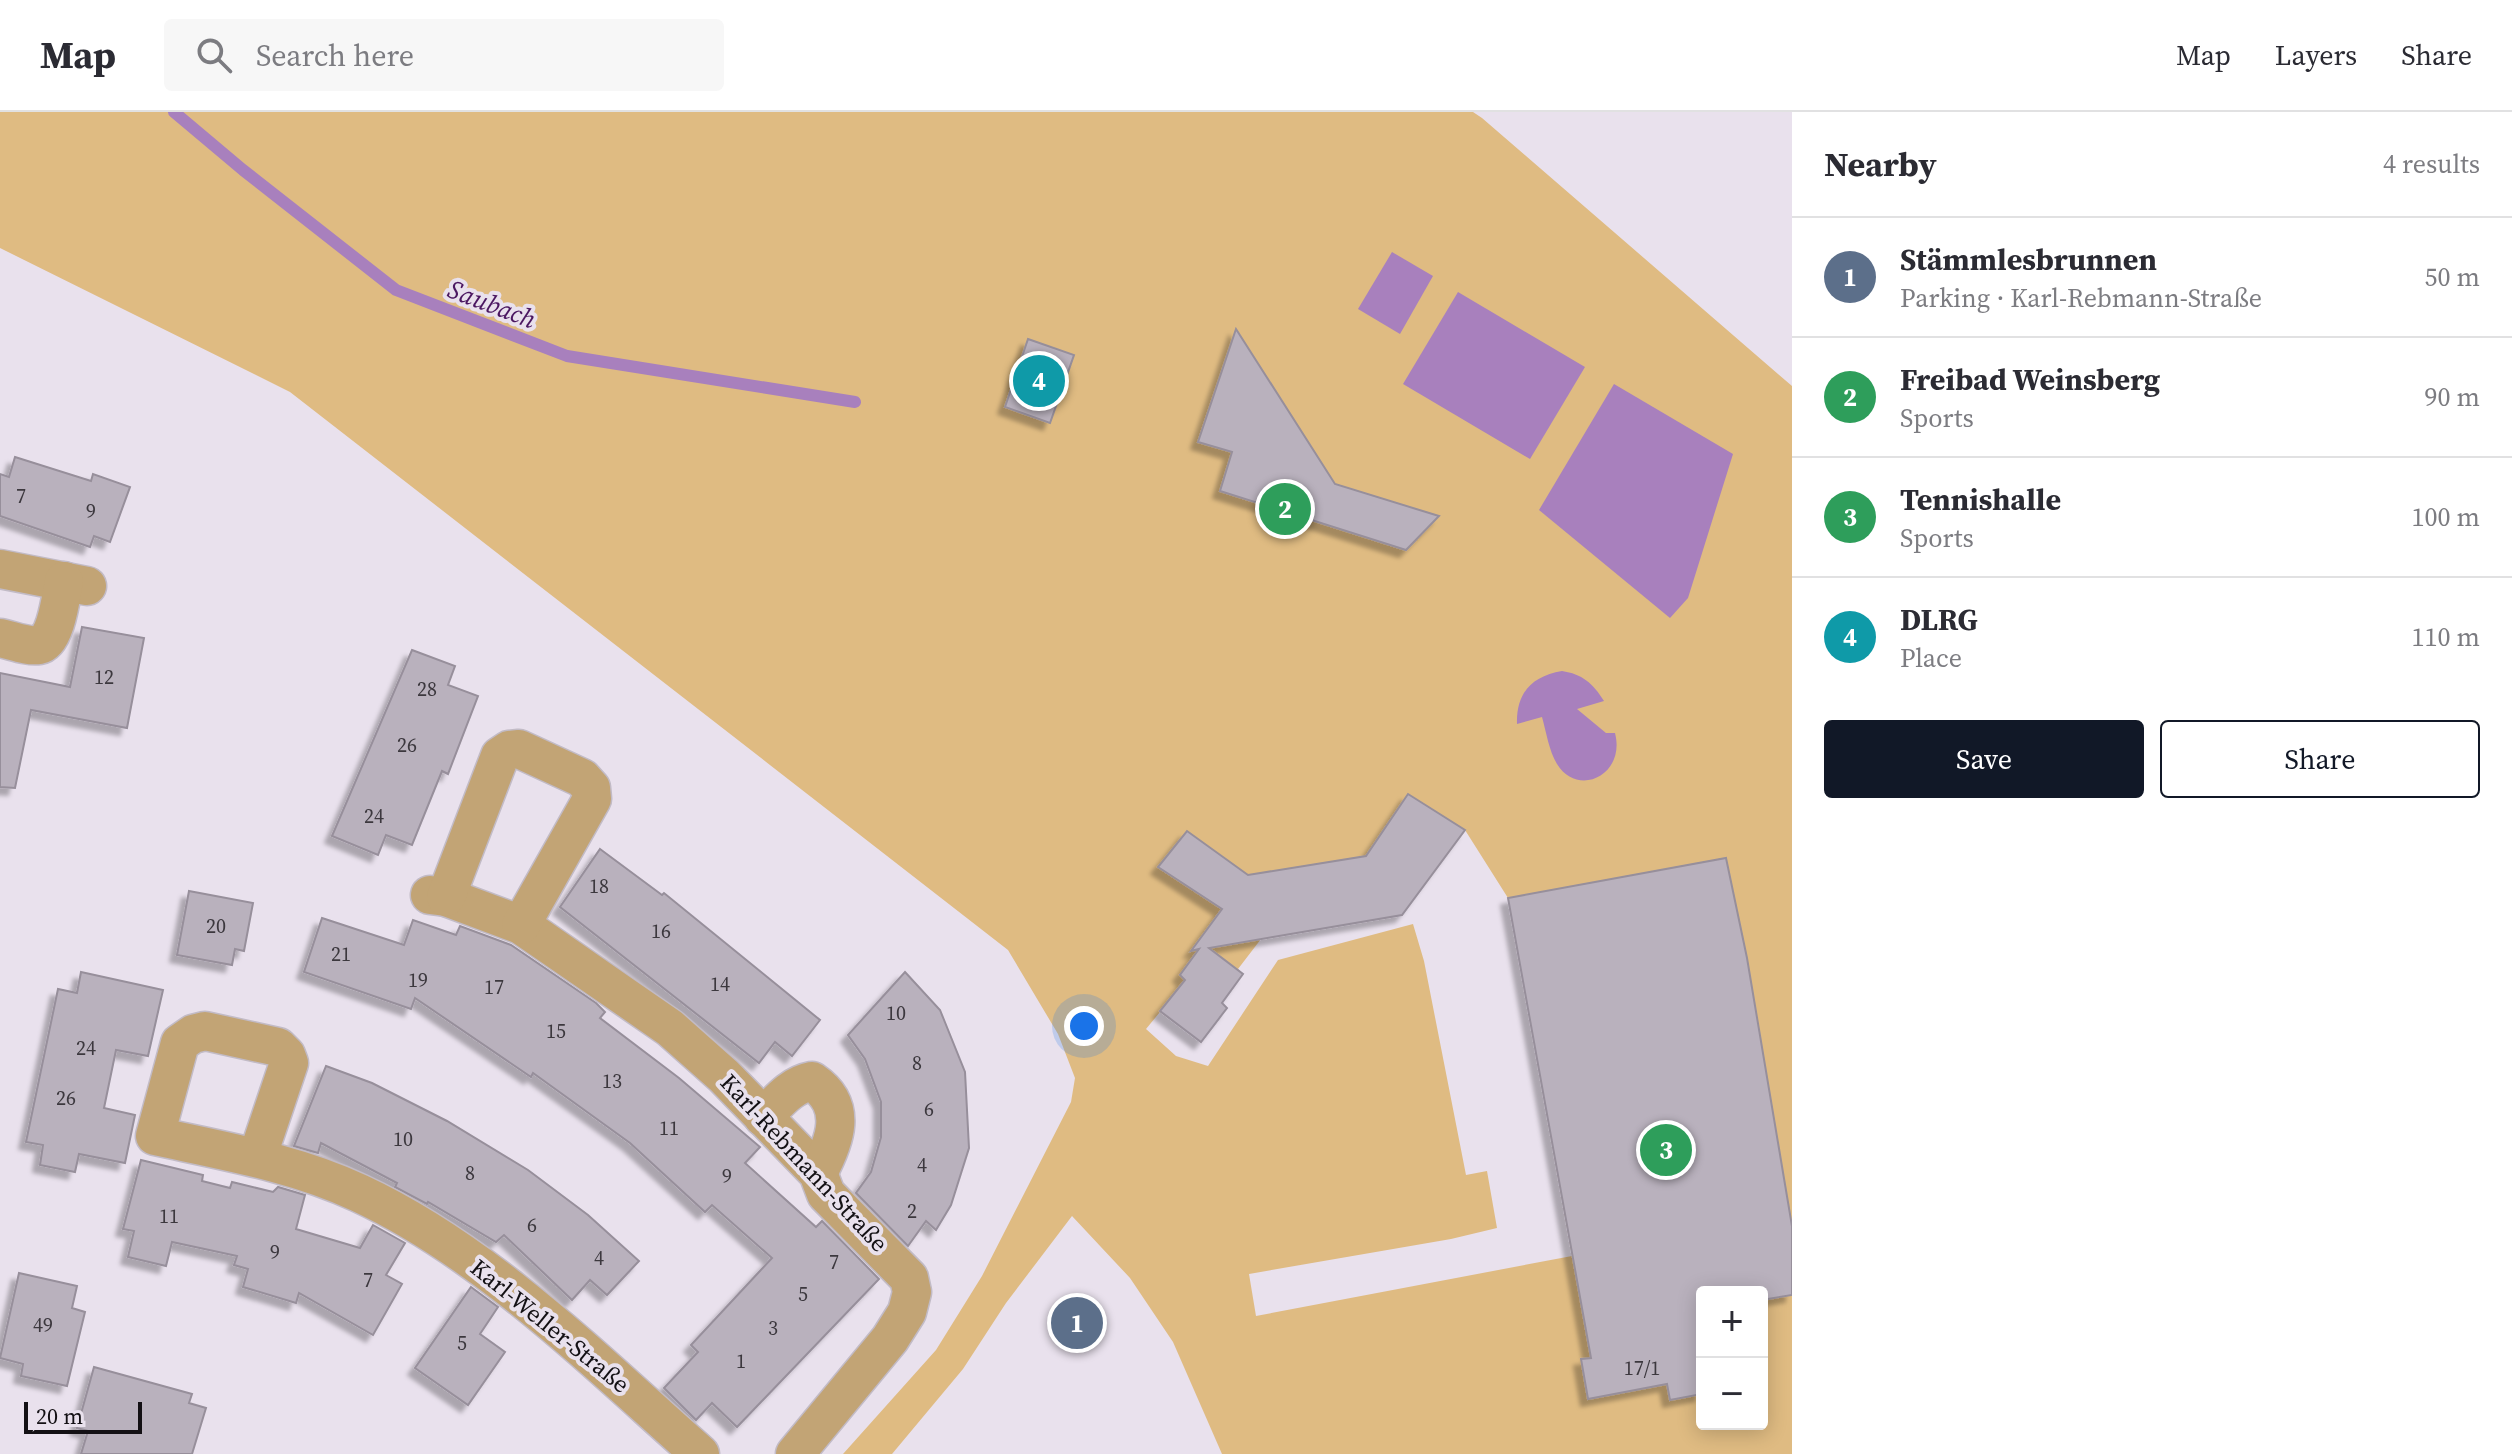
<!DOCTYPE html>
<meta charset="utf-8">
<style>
body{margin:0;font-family:"Source Serif 4",serif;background:#f7f7f7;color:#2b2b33}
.controls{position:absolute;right:24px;bottom:24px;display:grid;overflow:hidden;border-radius:8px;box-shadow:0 4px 20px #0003}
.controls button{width:72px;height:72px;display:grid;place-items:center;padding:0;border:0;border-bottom:2px solid #e1e1e2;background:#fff;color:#2b2b33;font:40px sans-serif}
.scale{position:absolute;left:24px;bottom:20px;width:118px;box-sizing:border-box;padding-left:8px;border:4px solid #131014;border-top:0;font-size:22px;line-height:28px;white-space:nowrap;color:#131014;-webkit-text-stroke:6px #e9e1ed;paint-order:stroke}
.you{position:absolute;left:1084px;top:914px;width:28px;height:28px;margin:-20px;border:6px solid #fff;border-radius:50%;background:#1a73e8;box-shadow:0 0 0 12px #1a73e833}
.badge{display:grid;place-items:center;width:52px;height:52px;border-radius:50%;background:#111827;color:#fff;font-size:26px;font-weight:700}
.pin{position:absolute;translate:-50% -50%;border:4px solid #fff;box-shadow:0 2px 8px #0006}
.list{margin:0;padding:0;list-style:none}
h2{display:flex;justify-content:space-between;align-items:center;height:104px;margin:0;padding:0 32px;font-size:34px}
h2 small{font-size:26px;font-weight:400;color:#7c7c81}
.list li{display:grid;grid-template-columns:52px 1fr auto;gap:24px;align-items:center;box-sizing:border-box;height:120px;padding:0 32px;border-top:2px solid #e1e1e2}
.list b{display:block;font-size:30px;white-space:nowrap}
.list p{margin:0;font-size:26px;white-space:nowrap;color:#7c7c81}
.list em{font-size:26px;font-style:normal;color:#7c7c81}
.actions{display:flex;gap:16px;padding:24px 32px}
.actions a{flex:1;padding:18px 0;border:2px solid #111827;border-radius:8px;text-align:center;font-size:28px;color:#111827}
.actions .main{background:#111827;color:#fff}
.icon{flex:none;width:44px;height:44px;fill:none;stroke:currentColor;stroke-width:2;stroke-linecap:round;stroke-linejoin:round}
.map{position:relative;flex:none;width:1792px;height:1342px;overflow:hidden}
header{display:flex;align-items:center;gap:48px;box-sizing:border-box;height:112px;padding:0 40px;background:#fff;border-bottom:2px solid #e1e1e2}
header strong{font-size:38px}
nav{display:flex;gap:44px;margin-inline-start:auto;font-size:28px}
.search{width:560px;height:72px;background:#f7f7f7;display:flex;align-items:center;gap:20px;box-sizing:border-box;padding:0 28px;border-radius:8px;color:#7c7c81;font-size:30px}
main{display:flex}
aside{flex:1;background:#fff}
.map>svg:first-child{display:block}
.green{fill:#dfbb82;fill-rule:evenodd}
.water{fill:#a880bd}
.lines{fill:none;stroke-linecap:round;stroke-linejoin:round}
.stream{stroke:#a880bd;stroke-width:12}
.building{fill:#b9b1bd;stroke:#978f9b;stroke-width:2;filter:url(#shadow)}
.minor-casing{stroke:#c2bbc6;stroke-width:41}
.minor{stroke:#c2a475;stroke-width:38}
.labels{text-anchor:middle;stroke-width:8;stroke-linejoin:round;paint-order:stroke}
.number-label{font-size:20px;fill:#3c383e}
.street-label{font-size:24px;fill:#131014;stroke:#e9e1ed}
.water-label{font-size:26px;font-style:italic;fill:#4b1761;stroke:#e9e1ed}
</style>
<header>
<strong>Map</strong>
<div class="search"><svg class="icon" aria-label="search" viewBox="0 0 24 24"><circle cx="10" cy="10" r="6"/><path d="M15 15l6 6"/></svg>Search here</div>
<nav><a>Map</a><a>Layers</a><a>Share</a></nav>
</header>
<main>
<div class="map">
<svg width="1792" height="1342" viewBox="0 0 1792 1342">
<defs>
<filter id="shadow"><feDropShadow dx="-7" dy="7" stdDeviation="2" flood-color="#0004"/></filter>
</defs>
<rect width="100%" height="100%" fill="#e9e1ed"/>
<path class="green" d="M0 0H1473L1482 6 1792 274V1342H1222L1173 1230 1130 1166 1072 1104 1006 1191 963 1257 892 1342H843L936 1238 982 1164 1071 990 1075 966 1058 922 1008 838 290 280 0 136ZM1465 718 1508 786 1572 1144 1256 1204 1249 1162 1451 1127 1497 1116 1487 1059 1466 1063 1424 849 1413 812 1278 848 1208 954 1176 944 1146 917 1160 900 1201 930 1227 896 1222 891 1243 862 1238 857 1261 827 1402 803ZM1702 1180H1762V1312H1702Z"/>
<g class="water">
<path d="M1392 140 1433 164 1400 222 1358 197Z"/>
<path d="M1458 180 1585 255 1530 347 1403 272Z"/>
<path d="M1614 272 1733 342 1688 486 1670 506 1539 398Z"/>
<path d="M1562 559C1582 562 1593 571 1604 589L1577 597 1606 621H1615C1626 663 1578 686 1557 652 1549 639 1546 619 1542 605L1517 612C1516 581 1532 564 1562 559Z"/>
</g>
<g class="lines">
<path class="stream" d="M174 0 243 58 396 178 567 244 855 290"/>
</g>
<g class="building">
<path d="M1236 217 1335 372 1439 404 1406 438 1220 379 1232 340 1198 330Z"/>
<path d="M1028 227 1074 243 1050 311 1005 295Z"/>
<path d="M15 345 91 369 93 362 130 375 110 430 94 424 90 435 0 404V362L9 365Z"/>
<path d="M82 515 144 526 127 616 31 598 15 676 0 675V561L70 575Z"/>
<path d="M412 538 455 554 448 573 478 584 448 662 442 659 412 733 386 723 378 743 332 724Z"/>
<path d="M1408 682 1465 718 1402 803 1209 836 1243 862 1222 891 1227 896 1201 930 1160 899 1185 868 1180 863 1199 837 1191 839 1222 797 1158 755 1187 719 1248 763 1366 744Z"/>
<path d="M600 737 662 783 664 781 820 908 792 944 775 930 759 951 560 795Z"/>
<path d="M1726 746 1747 846 1792 1114V1183L1762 1188V1180H1702V1282L1670 1288 1667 1272 1588 1287 1581 1247 1591 1246 1508 786Z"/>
<path d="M189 779 253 791 244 839 235 837 232 853 177 843Z"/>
<path d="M322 806 404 833 413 808 456 823 460 814 511 833 596 891 605 900 600 906 679 966 760 1035 745 1051 816 1115 822 1109 879 1167 737 1315 712 1291 696 1308 664 1276 698 1240 691 1233 772 1146 712 1093 705 1100 630 1031 533 961 531 965 415 886 411 897 304 860Z"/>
<path d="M81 860 163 878 148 944 116 938 104 996 135 1003 125 1051 79 1042 75 1060 40 1053 43 1033 26 1030 58 877 77 881Z"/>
<path d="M905 860 940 898 965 960 969 1036 951 1093 936 1118 926 1109 908 1134 856 1081 871 1060 881 1025V990L865 947 848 923Z"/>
<path d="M326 954 372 971 447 1009 528 1058 588 1103 639 1149 607 1183 590 1168 572 1188 504 1123 496 1130 428 1090 427 1092 395 1075 397 1071 321 1031 318 1041 294 1034Z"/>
<path d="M141 1048 203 1063 202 1069 230 1076 232 1070 273 1080 278 1075 305 1083 296 1117 360 1136 373 1113 405 1131 386 1163 402 1172 373 1223 299 1181 296 1191 243 1175 248 1157 234 1153 237 1144 172 1130 166 1154 128 1145 134 1119 123 1117Z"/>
<path d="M19 1161 77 1174 72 1196 85 1200 67 1274 21 1264 23 1252 0 1246Z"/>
<path d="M471 1175 498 1195 480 1222 505 1240 468 1293 415 1256Z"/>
<path d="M94 1255 192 1282 189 1291 206 1296 192 1342H81L88 1319 77 1316Z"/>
</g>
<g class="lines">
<defs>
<g id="minor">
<path d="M0 457 87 474"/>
<path d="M0 526C11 528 28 535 39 533 56 530 61 484 64 469"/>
<path d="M430 783 446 785 521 813 670 916 724 964 818 1061 826 1082 909 1166 912 1180 907 1200 890 1227 795 1342"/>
<path d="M446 785 500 644 509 638 519 637 582 666 591 676 592 687 521 813"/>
<path d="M763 1005C778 990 791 973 812 969 849 994 835 1029 818 1061"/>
<path d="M257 1046 289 951 286 943 278 935 205 919 193 922 180 931 155 1024C224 1039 295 1051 359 1081 486 1140 596 1250 700 1342"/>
</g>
</defs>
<use href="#minor" class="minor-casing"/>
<use href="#minor" class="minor"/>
</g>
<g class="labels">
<g class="number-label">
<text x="21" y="391">7</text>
<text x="91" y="406">9</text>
<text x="104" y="572">12</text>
<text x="427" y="584">28</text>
<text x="407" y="640">26</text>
<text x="374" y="711">24</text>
<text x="599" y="781">18</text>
<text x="216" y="821">20</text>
<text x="661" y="826">16</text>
<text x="341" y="849">21</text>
<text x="418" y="875">19</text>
<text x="720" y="879">14</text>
<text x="494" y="882">17</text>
<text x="896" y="908">10</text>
<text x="556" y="926">15</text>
<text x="86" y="943">24</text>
<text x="917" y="958">8</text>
<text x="612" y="976">13</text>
<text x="66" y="993">26</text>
<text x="929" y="1004">6</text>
<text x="669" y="1023">11</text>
<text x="403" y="1034">10</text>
<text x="922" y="1060">4</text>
<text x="470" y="1068">8</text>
<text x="727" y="1071">9</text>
<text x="912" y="1106">2</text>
<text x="169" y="1111">11</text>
<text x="532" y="1120">6</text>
<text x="275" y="1147">9</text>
<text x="599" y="1153">4</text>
<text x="834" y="1157">7</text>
<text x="368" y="1175">7</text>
<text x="803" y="1189">5</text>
<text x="43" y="1220">49</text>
<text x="773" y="1223">3</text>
<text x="462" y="1238">5</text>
<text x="741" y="1256">1</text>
<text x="1642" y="1263">17/1</text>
</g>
<g class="street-label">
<text transform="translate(804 1051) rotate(47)" y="8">Karl-Rebmann-Straße</text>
<text transform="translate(550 1214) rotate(39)" y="8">Karl-Weller-Straße</text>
</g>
<g class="water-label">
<text transform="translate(492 192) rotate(21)" y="9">Saubach</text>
</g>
</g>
</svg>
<div class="controls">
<button>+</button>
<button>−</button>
</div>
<div class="scale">20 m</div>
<div class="you"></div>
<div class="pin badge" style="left:1077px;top:1211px;background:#5c6f8a">1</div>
<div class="pin badge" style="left:1285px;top:397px;background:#2e9e5b">2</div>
<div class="pin badge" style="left:1666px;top:1038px;background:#2e9e5b">3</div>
<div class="pin badge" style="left:1039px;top:269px;background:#0f9aa8">4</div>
</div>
<aside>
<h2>Nearby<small>4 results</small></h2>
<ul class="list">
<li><span class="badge" style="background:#5c6f8a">1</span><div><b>Stämmlesbrunnen</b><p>Parking · Karl-Rebmann-Straße</p></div><em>50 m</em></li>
<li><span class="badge" style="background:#2e9e5b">2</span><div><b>Freibad Weinsberg</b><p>Sports</p></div><em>90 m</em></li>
<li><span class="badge" style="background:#2e9e5b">3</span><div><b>Tennishalle</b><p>Sports</p></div><em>100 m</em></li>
<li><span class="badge" style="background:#0f9aa8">4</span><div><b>DLRG</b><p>Place</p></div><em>110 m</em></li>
</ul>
<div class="actions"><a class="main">Save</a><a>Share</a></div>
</aside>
</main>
